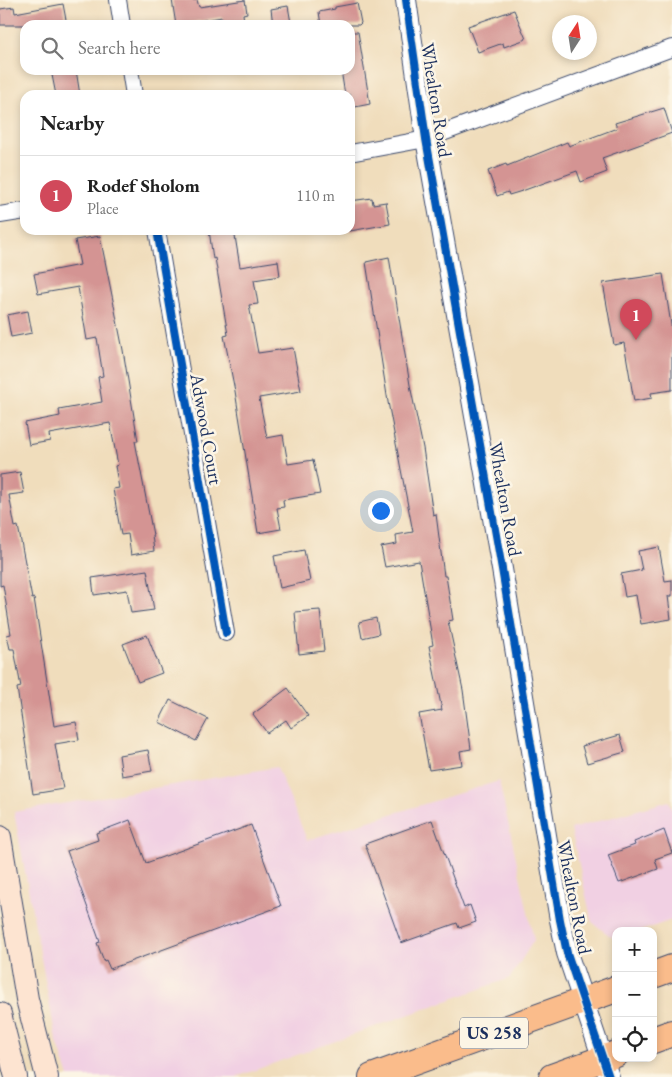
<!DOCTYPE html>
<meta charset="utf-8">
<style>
body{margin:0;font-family:"EB Garamond",serif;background:#f2f2f2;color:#222}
.controls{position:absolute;right:15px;bottom:15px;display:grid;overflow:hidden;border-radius:10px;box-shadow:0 2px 8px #0003}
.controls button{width:45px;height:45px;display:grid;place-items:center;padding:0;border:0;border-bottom:1px solid #e0e0e0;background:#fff;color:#222;font:25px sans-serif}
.compass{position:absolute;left:552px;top:15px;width:45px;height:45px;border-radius:50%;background:#fff;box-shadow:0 2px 8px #0003;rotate:12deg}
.you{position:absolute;left:380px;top:510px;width:18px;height:18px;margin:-12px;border:4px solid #fff;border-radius:50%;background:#1a73e8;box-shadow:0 0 0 8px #1a73e833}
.badge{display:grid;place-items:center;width:32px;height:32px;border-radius:50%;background:#d1495b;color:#fff;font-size:16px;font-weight:700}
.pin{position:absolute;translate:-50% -41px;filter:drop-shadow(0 1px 2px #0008)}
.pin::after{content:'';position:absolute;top:26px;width:18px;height:15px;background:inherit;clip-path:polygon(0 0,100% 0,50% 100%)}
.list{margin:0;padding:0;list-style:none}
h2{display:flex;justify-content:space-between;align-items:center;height:65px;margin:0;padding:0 20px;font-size:21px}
h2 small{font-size:16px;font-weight:400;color:#767676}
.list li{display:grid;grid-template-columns:32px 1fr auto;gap:15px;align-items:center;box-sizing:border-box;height:80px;padding:0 20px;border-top:1px solid #e0e0e0}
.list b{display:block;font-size:19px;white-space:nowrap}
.list p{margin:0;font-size:16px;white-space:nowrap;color:#767676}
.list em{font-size:16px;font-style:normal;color:#767676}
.icon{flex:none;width:28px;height:28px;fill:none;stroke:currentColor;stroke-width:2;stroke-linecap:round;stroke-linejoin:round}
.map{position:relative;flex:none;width:672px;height:1077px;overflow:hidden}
.search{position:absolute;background:#fff;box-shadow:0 2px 8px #0003;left:20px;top:20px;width:335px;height:55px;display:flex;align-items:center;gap:12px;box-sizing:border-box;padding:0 18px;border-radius:15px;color:#767676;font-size:19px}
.panel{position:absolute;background:#fff;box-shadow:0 2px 8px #0003;left:20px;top:90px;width:335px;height:145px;border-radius:15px}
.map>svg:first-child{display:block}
.built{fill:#f1d0e3}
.building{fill:#d49493}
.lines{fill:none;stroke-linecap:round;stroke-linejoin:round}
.minor-casing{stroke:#3b496c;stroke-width:18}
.tertiary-casing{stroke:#3b496c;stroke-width:22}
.secondary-casing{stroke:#3b496c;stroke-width:24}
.trunk-casing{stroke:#3b496c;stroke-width:28}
.minor{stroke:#fff;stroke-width:16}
.tertiary{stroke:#fff;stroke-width:20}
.secondary{stroke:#fde4d1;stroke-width:22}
.trunk{stroke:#fabc8b;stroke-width:26}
.cycleway-casing{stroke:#fcf5e5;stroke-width:11}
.cycleway{stroke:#0057b8;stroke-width:8}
.labels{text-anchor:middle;stroke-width:5;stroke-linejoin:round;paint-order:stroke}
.shield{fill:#fcf5e5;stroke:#5e6a86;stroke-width:1}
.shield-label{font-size:18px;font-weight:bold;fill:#1b2f5e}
.street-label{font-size:19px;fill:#1b2f5e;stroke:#fcf5e5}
</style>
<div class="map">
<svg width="672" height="1077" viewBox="0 0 672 1077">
<rect width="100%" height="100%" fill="#fcf5e5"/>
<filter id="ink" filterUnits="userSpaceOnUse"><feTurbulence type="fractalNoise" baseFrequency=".02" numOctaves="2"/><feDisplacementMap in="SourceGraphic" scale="10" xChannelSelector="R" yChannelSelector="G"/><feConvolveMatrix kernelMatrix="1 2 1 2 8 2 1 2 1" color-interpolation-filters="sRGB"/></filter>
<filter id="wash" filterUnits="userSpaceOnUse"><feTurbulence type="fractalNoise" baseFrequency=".0096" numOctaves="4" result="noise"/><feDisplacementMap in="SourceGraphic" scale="20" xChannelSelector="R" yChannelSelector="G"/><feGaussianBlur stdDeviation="1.12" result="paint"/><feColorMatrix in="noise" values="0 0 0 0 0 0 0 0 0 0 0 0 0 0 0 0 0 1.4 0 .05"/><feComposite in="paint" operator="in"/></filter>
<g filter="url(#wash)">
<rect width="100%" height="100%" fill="#f0ddbc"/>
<g class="built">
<path d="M277 767 307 840 499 781 534 940 510 978 236 1077H69L56 1039 14 812Z"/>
<path d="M669 801 672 809V920L640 931H616L614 939 592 922 571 829Z"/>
</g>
<g id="blocks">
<g class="building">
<path d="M172 0H197L199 7 245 0 247 13 243 14 244 22 223 25 222 17 176 25Z"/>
<path d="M357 3 361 23 359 25H321L319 12 335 9V7Z"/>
<path d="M63 4 67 25H0V9L14 7 15 13Z"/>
<path d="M288 6 291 23 273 25 271 9Z"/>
<path d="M514 10 526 39 504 47 503 43 478 52 468 26Z"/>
<path d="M350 32H358L370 104 350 108V95H345L341 70H350Z"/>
<path d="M51 70H76L80 95H56Z"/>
<path d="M664 108 672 133 602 158 607 172 581 182 577 171 522 191 509 195 508 192 497 196 488 171 506 164 507 166 567 142 569 146 617 128 615 123Z"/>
<path d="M372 198 373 204 386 202 390 224 350 231V201Z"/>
<path d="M209 230H234L240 267 278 261 280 276 254 280 258 304 249 305 258 353 293 348 301 391 259 398 267 438 283 435 288 464 313 460 320 494 283 500 284 507 277 508 281 529 258 533 235 391 224 336 228 335 215 258 213 259Z"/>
<path d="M100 236 123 350 138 441H135L153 535H152L154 551 131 555 128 534 121 535 113 489 119 488 115 466 118 465 110 423 49 434 50 441 29 445 25 423 60 416 59 410 102 402 98 377 103 376 97 338 87 340 78 287 38 294 34 274 80 265 75 240Z"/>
<path d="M389 257 410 385 423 448 433 515 436 514 444 576H446L453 620 448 621 463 690 471 749 460 751 462 765 429 770 419 714 442 710 429 646 433 645 419 561 385 567 381 547 397 544 396 535 413 532 388 402 366 262Z"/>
<path d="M663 274 672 331V390L651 393 652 398 634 401 624 343 614 345 603 283Z"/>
<path d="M28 311 32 333 11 337 7 315Z"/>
<path d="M20 472 24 493 9 495 15 527 18 526 32 599 34 598 54 726 76 722 79 740 55 744 63 789 33 794 17 688 21 687 14 649H10L7 635 11 634 3 585 0 586V475Z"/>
<path d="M659 547 665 581 672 580V596H668L671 619 641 624 636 595 625 597 621 574 642 570 638 551Z"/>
<path d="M304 550 310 581 280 588 274 556Z"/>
<path d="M147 570 154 610 131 613 127 590 94 595 92 578Z"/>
<path d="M320 610 324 651 299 654 295 612Z"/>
<path d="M376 618 379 634 362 638 359 622Z"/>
<path d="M147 635 162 673 138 682 123 644Z"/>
<path d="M288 688 308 716 291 728 286 720 267 733 253 714Z"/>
<path d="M170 700 208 719 196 741 159 722Z"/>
<path d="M620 735 625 752 587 763 582 746Z"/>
<path d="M148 750 152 771 122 776 119 755Z"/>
<path d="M130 820 146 863 251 825 281 906 110 969 106 960 104 961 97 943 100 942 67 851 98 840 96 833Z"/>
<path d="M432 820 464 908 470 905 476 922 459 928 457 923 401 943 365 844Z"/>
<path d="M664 830 672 853 655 859 658 869 619 883 608 855 635 845 634 842Z"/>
</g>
</g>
</g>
<g filter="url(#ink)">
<use href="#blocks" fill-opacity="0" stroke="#3b496c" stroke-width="1"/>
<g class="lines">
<defs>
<g id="minor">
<path d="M118 0 122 25"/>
<path d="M130 70 134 95"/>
<path d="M350 153 426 139 672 48"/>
<path d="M0 215 25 211"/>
<path d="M157 230 226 633"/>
</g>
<path id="tertiary" d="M406 0 426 139 502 569 560 920 567 953 609 1077"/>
<g id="secondary">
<path d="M0 837 27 999 47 1077"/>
<path d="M0 1014 16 1077"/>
</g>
<g id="trunk">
<path d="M653 975 672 968"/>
<path d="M653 1040 672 1033"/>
<path d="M372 1077 616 989"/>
<path d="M552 1077 616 1054"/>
</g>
</defs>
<use href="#minor" class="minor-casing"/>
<use href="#tertiary" class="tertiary-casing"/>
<use href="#secondary" class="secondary-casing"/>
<use href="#trunk" class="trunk-casing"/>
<use href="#minor" class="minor"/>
<use href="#tertiary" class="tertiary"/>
<use href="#secondary" class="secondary"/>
<use href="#trunk" class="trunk"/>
<defs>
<g id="cycleway">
<path d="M406 0 426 139 502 569 560 920 567 953 609 1077"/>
<path d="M157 230 226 633"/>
</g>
</defs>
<use href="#cycleway" class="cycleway-casing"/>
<use href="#cycleway" class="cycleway"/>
</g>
</g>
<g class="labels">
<rect class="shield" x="460" y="1017.5" width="68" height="31" rx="4"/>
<g class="shield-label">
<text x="494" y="1039">US 258</text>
</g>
<g class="street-label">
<text transform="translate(437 100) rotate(81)" y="7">Whealton Road</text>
<text transform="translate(207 429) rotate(80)" y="7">Adwood Court</text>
<text transform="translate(506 499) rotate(80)" y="7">Whealton Road</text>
<text transform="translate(575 897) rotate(79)" y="7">Whealton Road</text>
</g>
</g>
</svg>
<div class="controls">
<button>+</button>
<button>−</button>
<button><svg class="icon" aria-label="locate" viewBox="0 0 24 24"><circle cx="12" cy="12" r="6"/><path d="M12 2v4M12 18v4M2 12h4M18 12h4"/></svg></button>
</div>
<svg class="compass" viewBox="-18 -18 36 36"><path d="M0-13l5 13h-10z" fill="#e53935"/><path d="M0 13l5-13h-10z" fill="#767676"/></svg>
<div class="you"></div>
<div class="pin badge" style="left:636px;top:340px">1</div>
<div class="search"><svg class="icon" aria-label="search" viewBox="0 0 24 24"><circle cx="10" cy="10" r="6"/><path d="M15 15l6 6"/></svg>Search here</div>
<section class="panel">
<h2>Nearby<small></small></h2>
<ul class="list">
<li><span class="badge">1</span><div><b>Rodef Sholom</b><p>Place</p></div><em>110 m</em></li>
</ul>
</section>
</div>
